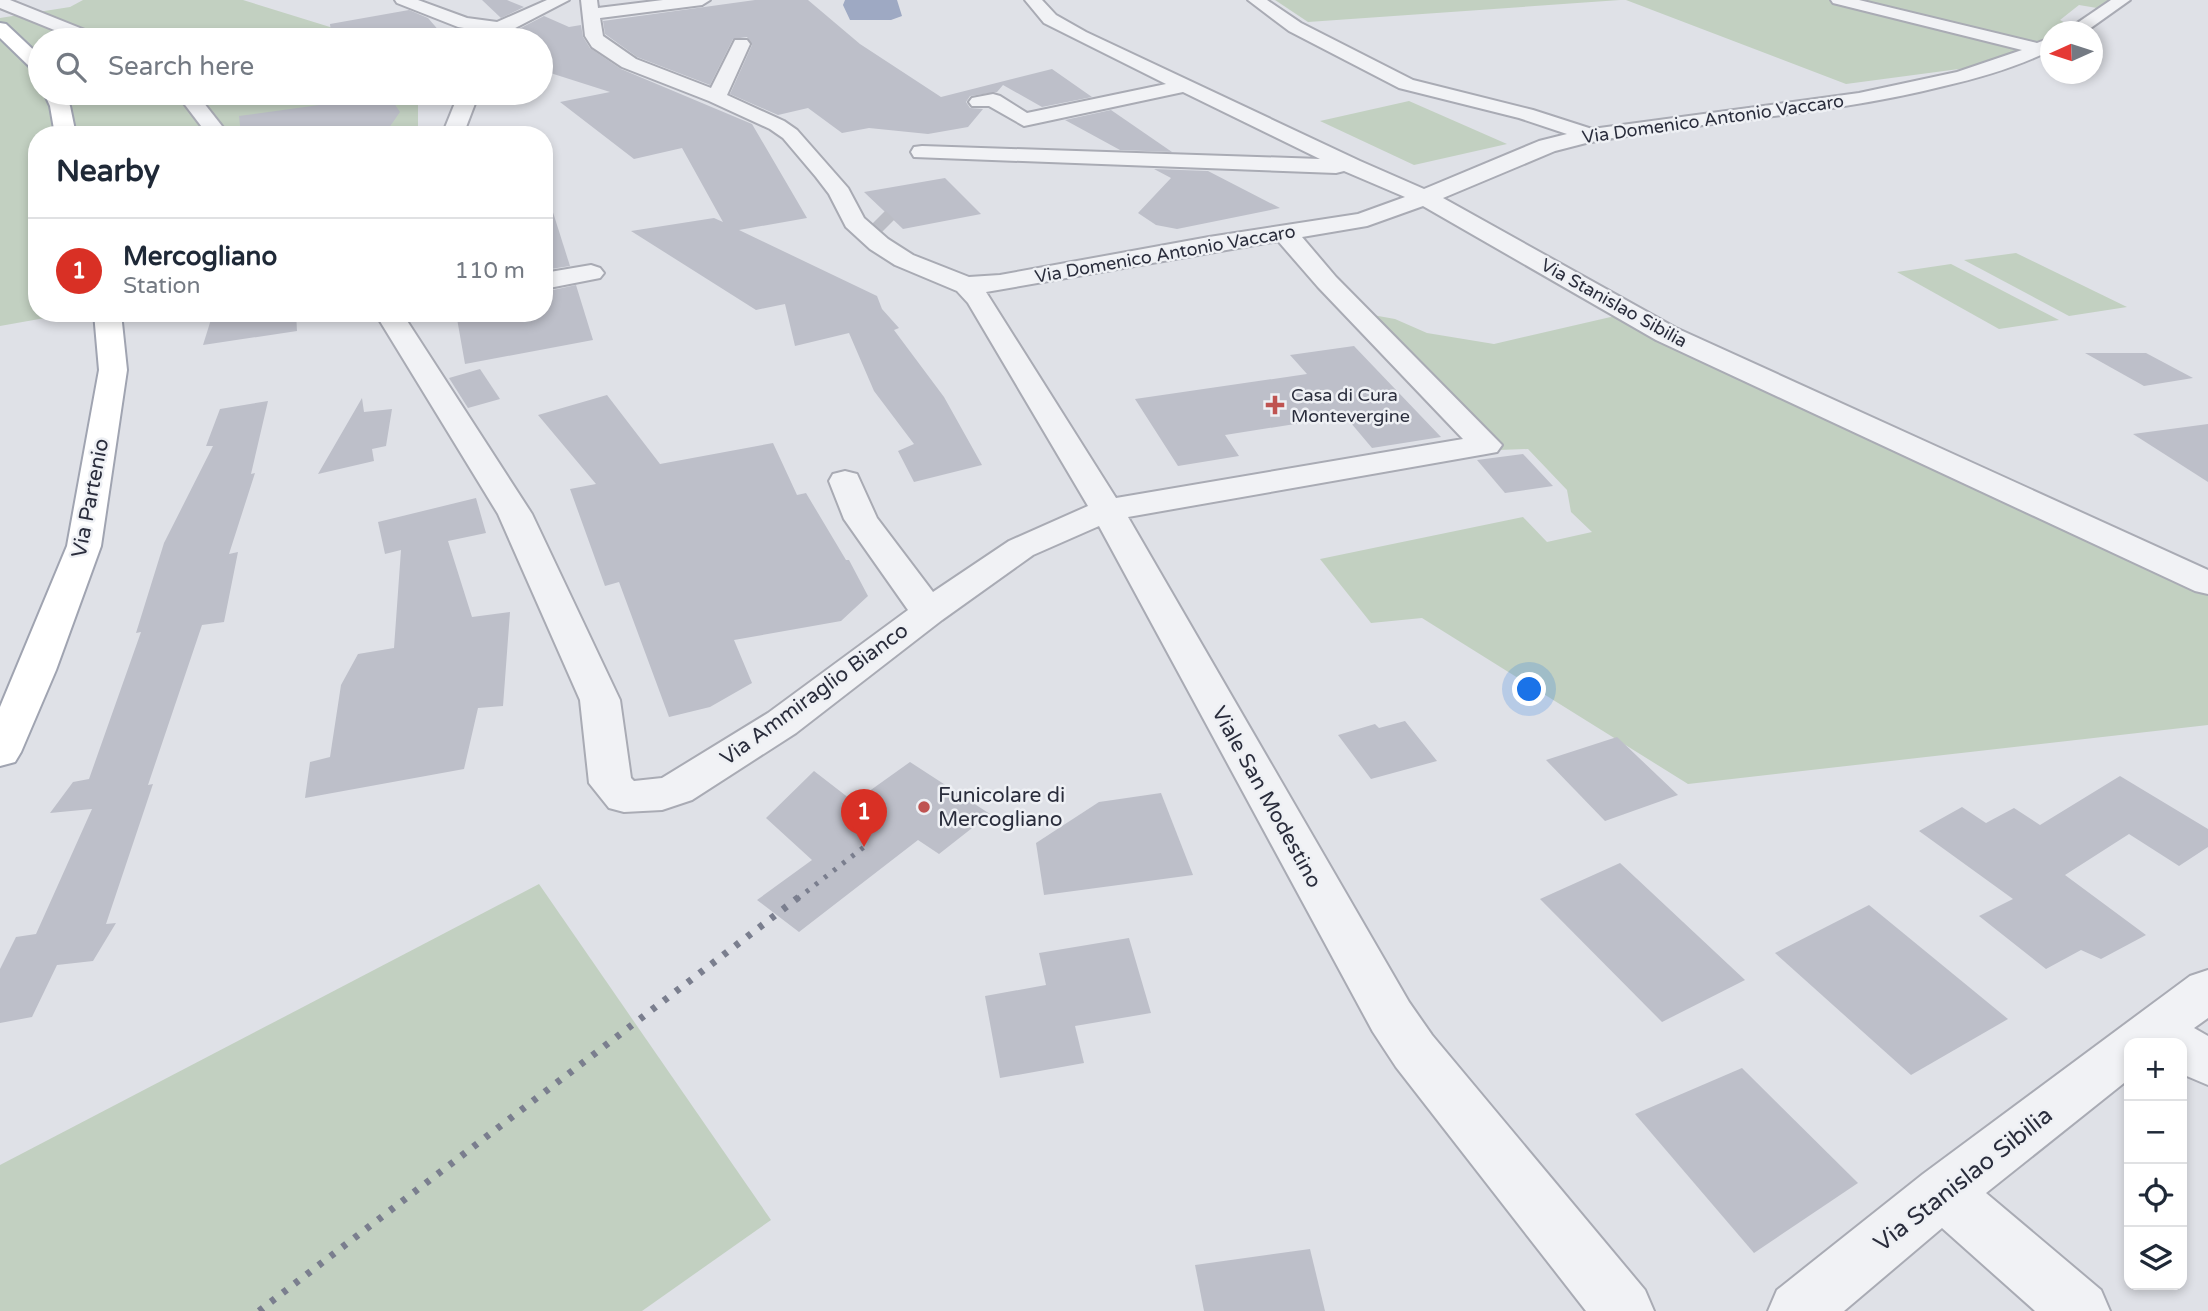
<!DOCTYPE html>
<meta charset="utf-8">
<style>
body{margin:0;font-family:"Varela Round",sans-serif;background:#f2f2f3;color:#1f2937}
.controls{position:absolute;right:21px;bottom:21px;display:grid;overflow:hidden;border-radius:14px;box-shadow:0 4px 10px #0003}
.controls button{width:63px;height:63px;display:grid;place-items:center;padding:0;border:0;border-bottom:2px solid #e0e1e3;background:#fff;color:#1f2937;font:35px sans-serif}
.compass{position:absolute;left:2040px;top:21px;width:63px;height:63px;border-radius:50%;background:#fff;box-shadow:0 4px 10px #0003;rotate:267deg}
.you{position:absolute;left:1530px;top:690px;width:24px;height:24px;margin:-18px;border:5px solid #fff;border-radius:50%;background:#1a73e8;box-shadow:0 0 0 10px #1a73e833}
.badge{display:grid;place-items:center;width:46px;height:46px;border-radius:50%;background:#d93025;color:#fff;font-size:23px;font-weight:700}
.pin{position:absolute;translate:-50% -58px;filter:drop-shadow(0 2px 4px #0008)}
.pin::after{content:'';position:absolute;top:37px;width:24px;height:21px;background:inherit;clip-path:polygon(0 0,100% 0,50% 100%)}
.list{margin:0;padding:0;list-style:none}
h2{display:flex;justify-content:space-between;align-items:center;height:91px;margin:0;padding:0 28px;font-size:30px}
h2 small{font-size:23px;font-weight:400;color:#747a83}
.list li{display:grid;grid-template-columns:46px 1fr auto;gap:21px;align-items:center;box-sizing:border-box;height:105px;padding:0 28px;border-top:2px solid #e0e1e3}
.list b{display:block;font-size:26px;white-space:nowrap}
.list p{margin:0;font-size:23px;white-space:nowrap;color:#747a83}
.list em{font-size:23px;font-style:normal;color:#747a83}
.icon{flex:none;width:38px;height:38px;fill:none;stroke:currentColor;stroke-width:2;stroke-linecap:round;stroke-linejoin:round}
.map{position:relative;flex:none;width:2208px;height:1311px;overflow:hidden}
.search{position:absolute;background:#fff;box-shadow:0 4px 10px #0003;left:28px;top:28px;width:525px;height:77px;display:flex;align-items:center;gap:18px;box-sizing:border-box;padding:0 24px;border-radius:38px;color:#747a83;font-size:26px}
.panel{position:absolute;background:#fff;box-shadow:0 4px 10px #0003;left:28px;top:126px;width:525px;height:196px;border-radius:28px}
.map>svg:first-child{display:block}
.green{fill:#c2d0c1}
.water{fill:#9ea9c3}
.building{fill:#bdbfc9}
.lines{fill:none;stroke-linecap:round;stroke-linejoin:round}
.minor-tunnel{stroke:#bbbdc5;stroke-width:24;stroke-dasharray:24 12;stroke-linecap:butt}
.minor-casing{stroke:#a9abb4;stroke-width:4}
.major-casing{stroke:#a0a4b1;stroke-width:4}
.minor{fill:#f1f2f5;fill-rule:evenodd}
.major{fill:#fff;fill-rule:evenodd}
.rail-far1{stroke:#7a7e8e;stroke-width:5;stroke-dasharray:3.5 8;stroke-linecap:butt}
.rail{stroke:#7a7e8e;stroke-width:7;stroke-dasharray:5 10;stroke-linecap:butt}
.poi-dot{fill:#bf5351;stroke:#eef0f4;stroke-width:2.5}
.labels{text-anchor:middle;stroke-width:5;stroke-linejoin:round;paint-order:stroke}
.far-street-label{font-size:18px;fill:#2a2d3c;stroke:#eef0f4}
.far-poi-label{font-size:18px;fill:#2a2d3c;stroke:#eef0f4;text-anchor:start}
.street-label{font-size:21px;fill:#2a2d3c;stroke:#eef0f4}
.poi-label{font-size:21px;fill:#2a2d3c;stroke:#eef0f4;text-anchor:start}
.near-street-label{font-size:24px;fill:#2a2d3c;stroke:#eef0f4}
</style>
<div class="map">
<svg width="2208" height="1311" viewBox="0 0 2208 1311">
<rect width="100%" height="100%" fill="#dfe1e7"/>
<g class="green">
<path d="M83 0H243L372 40H40V93H418V126L411 135H37V313H73L0 326V18L70 7Z"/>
<path d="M1275 0H1620L1308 22Z"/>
<path d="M1626 0H2108L2097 8 2079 5 2060 20 2073 27 2064 31 2050 32V38L1989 65 1846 84Z"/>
<path d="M1409 101 1507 144 1414 165 1320 121Z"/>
<path d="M2016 253 2127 307 2069 316 1964 260Z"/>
<path d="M1951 264 2059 320 1999 329 1897 272Z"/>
<path d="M1367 314 1395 319 1427 333 1494 344 1615 316 2208 591V725L1688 784 1422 618 1371 623 1320 559 1523 517 1547 542 1592 532 1571 512 1567 490 1528 449 1498 450Z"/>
<path d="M539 884 771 1220 642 1311H0V1165Z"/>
</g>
<path class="water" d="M845 0H897L902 16 891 20H850L843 5Z"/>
<g class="building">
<path d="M482 0H507L524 7 501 18Z"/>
<path d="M755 0H808L860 44 941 97 1052 69 1092 97 1042 107 1003 85 997 92 970 96 966 102 970 108 983 109 968 127 928 134 869 128 842 133 808 108 778 115 730 94 752 45 747 37 733 39 710 85 637 57 605 34 603 21Z"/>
<path d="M409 10 428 18 447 40H332L330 24Z"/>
<path d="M544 16 569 27 581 25 583 37 590 48 621 69 752 124 807 218 739 230 877 296 882 309 899 328 894 330 944 397 982 465 914 482 898 451 914 444 874 391 849 333 795 346 785 304 756 310 631 231 714 218 723 222 682 148 634 159 560 102 610 92 541 70V40H524L515 31Z"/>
<path d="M357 93H387L400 112 384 135H241L239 116 341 102 339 96Z"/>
<path d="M1111 110 1172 152 1120 150 1065 120Z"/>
<path d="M1154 169 1208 171 1280 208 1177 229 1156 225 1138 213 1171 178Z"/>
<path d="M945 178 981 214 903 229 864 192Z"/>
<path d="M551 206 570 266 544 270V207Z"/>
<path d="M576 285 593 340 465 364 456 313H544V292Z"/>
<path d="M213 313H296L297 331 203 345Z"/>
<path d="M1354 346 1441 437 1372 448 1345 416 1225 435 1239 456 1178 466 1135 399 1307 374 1290 355Z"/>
<path d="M2085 353H2146L2193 378 2144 386Z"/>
<path d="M480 369 500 399 468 408 449 378Z"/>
<path d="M607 395 660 464 773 443 797 495 806 493 846 560H849L868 596 841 621 734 640 752 683 710 707 669 717 619 582 605 586 570 489 596 484 538 415Z"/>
<path d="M362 398 364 412 392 409 386 446 372 449 374 461 318 474Z"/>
<path d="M268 401 251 474 255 473 229 554 238 552 224 622 202 625 148 785 153 784 106 924 116 923 93 961 57 965 32 1017 0 1023V969L16 937 36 934 92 809 50 813 73 782 89 779 141 632 136 633 164 543 213 446H206L220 409Z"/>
<path d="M2208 424V482L2133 434Z"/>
<path d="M1523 454 1553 486 1505 493 1477 460Z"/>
<path d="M476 498 486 533 448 541 472 617 510 612 503 706 478 708 464 769 305 798 310 762 330 757 341 685 358 654 394 648 401 550 385 554 378 522Z"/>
<path d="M1405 721 1437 761 1371 779 1338 735 1375 724 1379 728Z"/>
<path d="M1617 737 1678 795 1605 821 1546 760Z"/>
<path d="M910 762 990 814 939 854 918 840 799 932 757 900 812 860 766 818 814 771 854 802Z"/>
<path d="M2120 776 2208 829V847L2179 866 2129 834 2065 875 2146 935 2101 959 2081 950 2046 969 1979 916 2013 899 1919 831 1962 807 1986 823 2014 808 2040 825Z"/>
<path d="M1161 793 1193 875 1044 895 1036 843 1099 802Z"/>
<path d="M1620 863 1745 980 1662 1022 1540 899Z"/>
<path d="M1869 905 2008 1019 1911 1075 1775 953Z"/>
<path d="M1129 938 1151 1013 1075 1026 1084 1063 1000 1078 985 996 1046 985 1039 953Z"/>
<path d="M1742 1068 1858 1183 1754 1253 1635 1114Z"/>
<path d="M1310 1249 1325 1311H1204L1195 1265Z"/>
</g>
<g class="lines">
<path class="minor-tunnel" d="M877 219 886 228"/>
<defs>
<g id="minor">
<path d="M0 0H10L100 36 103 40H79L0 8Z"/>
<path d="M395 0H418L467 18 497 22 547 0H569L492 40H471L482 31 458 27 397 3Z"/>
<path d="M581 0H597L598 8 663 0H710L702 5 600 18 603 36 636 59 711 88 735 40H747L750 44 727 95 784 121 797 130 848 188 864 218 888 239 913 255 969 277 1000 275 1209 237 1358 214 1405 197 1344 171 1336 173 914 157 911 152 914 147 922 146 1320 159 1183 92 1024 126 989 106H972L969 102 972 98 993 94 1000 96 1027 113 1166 84 1044 23 1025 0H1042L1056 15 1086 32 1360 161 1424 189 1539 141 1567 134 1519 118 1399 88 1289 31 1248 0H1267L1301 23 1413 80 1533 110 1592 129 1859 93 1957 72 2022 50 1833 3 1831 0H1859L2037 43 2050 38V50L2045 53C2013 68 1979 78 1944 86 1826 116 1705 120 1586 143L1555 151 1443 198 1676 328 2208 570V594L2195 591 1656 340 1423 206 1367 226 1302 237 1336 277 1502 445 1497 452 1486 454 1128 517 1409 1002 1432 1035 1645 1290 1654 1311H1586L1396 1067 1373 1032 1099 526 1033 555 942 620 796 733 692 800 662 810 624 812 609 808 589 783 580 700 498 514 375 313H402L532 514 620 700 631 778 634 781 662 778 768 713 908 610 844 519 829 481 833 474 845 471 857 474 877 518 933 592 1009 541 1088 506 968 303 957 291 895 265 870 249 846 227 829 194 816 177 783 138 770 129 709 101 622 67 592 47 585 36ZM1278 241 1318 287 1463 439 1116 498 986 292Z"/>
<path d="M2111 0H2130L2085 32H2064Z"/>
<path d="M176 93H196L229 135H208Z"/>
<path d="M459 93H479L463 135H442Z"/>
<path d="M591 265 600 268 604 273 600 278 544 289V273Z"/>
<path d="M2208 970V1018L2194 1028 2208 1036V1085L2182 1074V1043H2129V1079L1986 1193 2101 1290 2110 1311H2035L1942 1228 1844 1311H1768L1777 1290 1923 1174 2190 976Z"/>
</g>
<g id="major">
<path d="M0 23 6 24 40 56V72L33 70 0 38Z"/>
<path d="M44 93H64L70 106 76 135H55L50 106Z"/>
<path d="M94 313H121L127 370 101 546 56 670 21 752 15 762 0 766V707L67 546 99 370Z"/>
</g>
</defs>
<use href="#minor" class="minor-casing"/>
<use href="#major" class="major-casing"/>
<use href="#minor" class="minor"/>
<use href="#major" class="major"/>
<path class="rail-far1" d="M797 899 864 847"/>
<path class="rail" d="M259 1311 799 897"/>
</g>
<g class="poi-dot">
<path d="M1271.5 394.5h7v7h7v7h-7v7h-7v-7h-7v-7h7z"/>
<circle cx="924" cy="807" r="7"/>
</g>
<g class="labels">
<g class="far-street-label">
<text transform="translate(1713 119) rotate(-8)" y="6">Via Domenico Antonio Vaccaro</text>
<text transform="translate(1165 254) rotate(-10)" y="6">Via Domenico Antonio Vaccaro</text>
<text transform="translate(1614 303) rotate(29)" y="6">Via Stanislao Sibilia</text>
</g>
<g class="far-poi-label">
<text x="1291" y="401">Casa di Cura<tspan x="1291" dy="21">Montevergine</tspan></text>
</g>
<g class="street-label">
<text transform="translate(90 498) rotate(-79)" y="7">Via Partenio</text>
<text transform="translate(814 694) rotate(-36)" y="7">Via Ammiraglio Bianco</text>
<text transform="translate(1267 797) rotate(61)" y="7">Viale San Modestino</text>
</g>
<g class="poi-label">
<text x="938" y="802">Funicolare di<tspan x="938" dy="24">Mercogliano</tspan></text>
</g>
<g class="near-street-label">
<text transform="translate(1963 1179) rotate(-38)" y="8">Via Stanislao Sibilia</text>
</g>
</g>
</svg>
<div class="controls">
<button>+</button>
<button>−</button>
<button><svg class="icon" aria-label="locate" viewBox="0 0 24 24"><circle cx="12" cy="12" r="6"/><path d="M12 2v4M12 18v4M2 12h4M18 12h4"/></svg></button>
<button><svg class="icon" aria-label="layers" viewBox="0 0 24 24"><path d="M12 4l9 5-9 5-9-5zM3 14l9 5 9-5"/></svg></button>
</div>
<svg class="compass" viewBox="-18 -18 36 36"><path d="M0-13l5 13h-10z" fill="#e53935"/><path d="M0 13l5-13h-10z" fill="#747a83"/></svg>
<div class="you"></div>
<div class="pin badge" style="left:864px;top:847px">1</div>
<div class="search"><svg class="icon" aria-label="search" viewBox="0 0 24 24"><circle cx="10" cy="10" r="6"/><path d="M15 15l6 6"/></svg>Search here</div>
<section class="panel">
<h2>Nearby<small></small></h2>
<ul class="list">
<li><span class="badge">1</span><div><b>Mercogliano</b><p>Station</p></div><em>110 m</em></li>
</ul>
</section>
</div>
